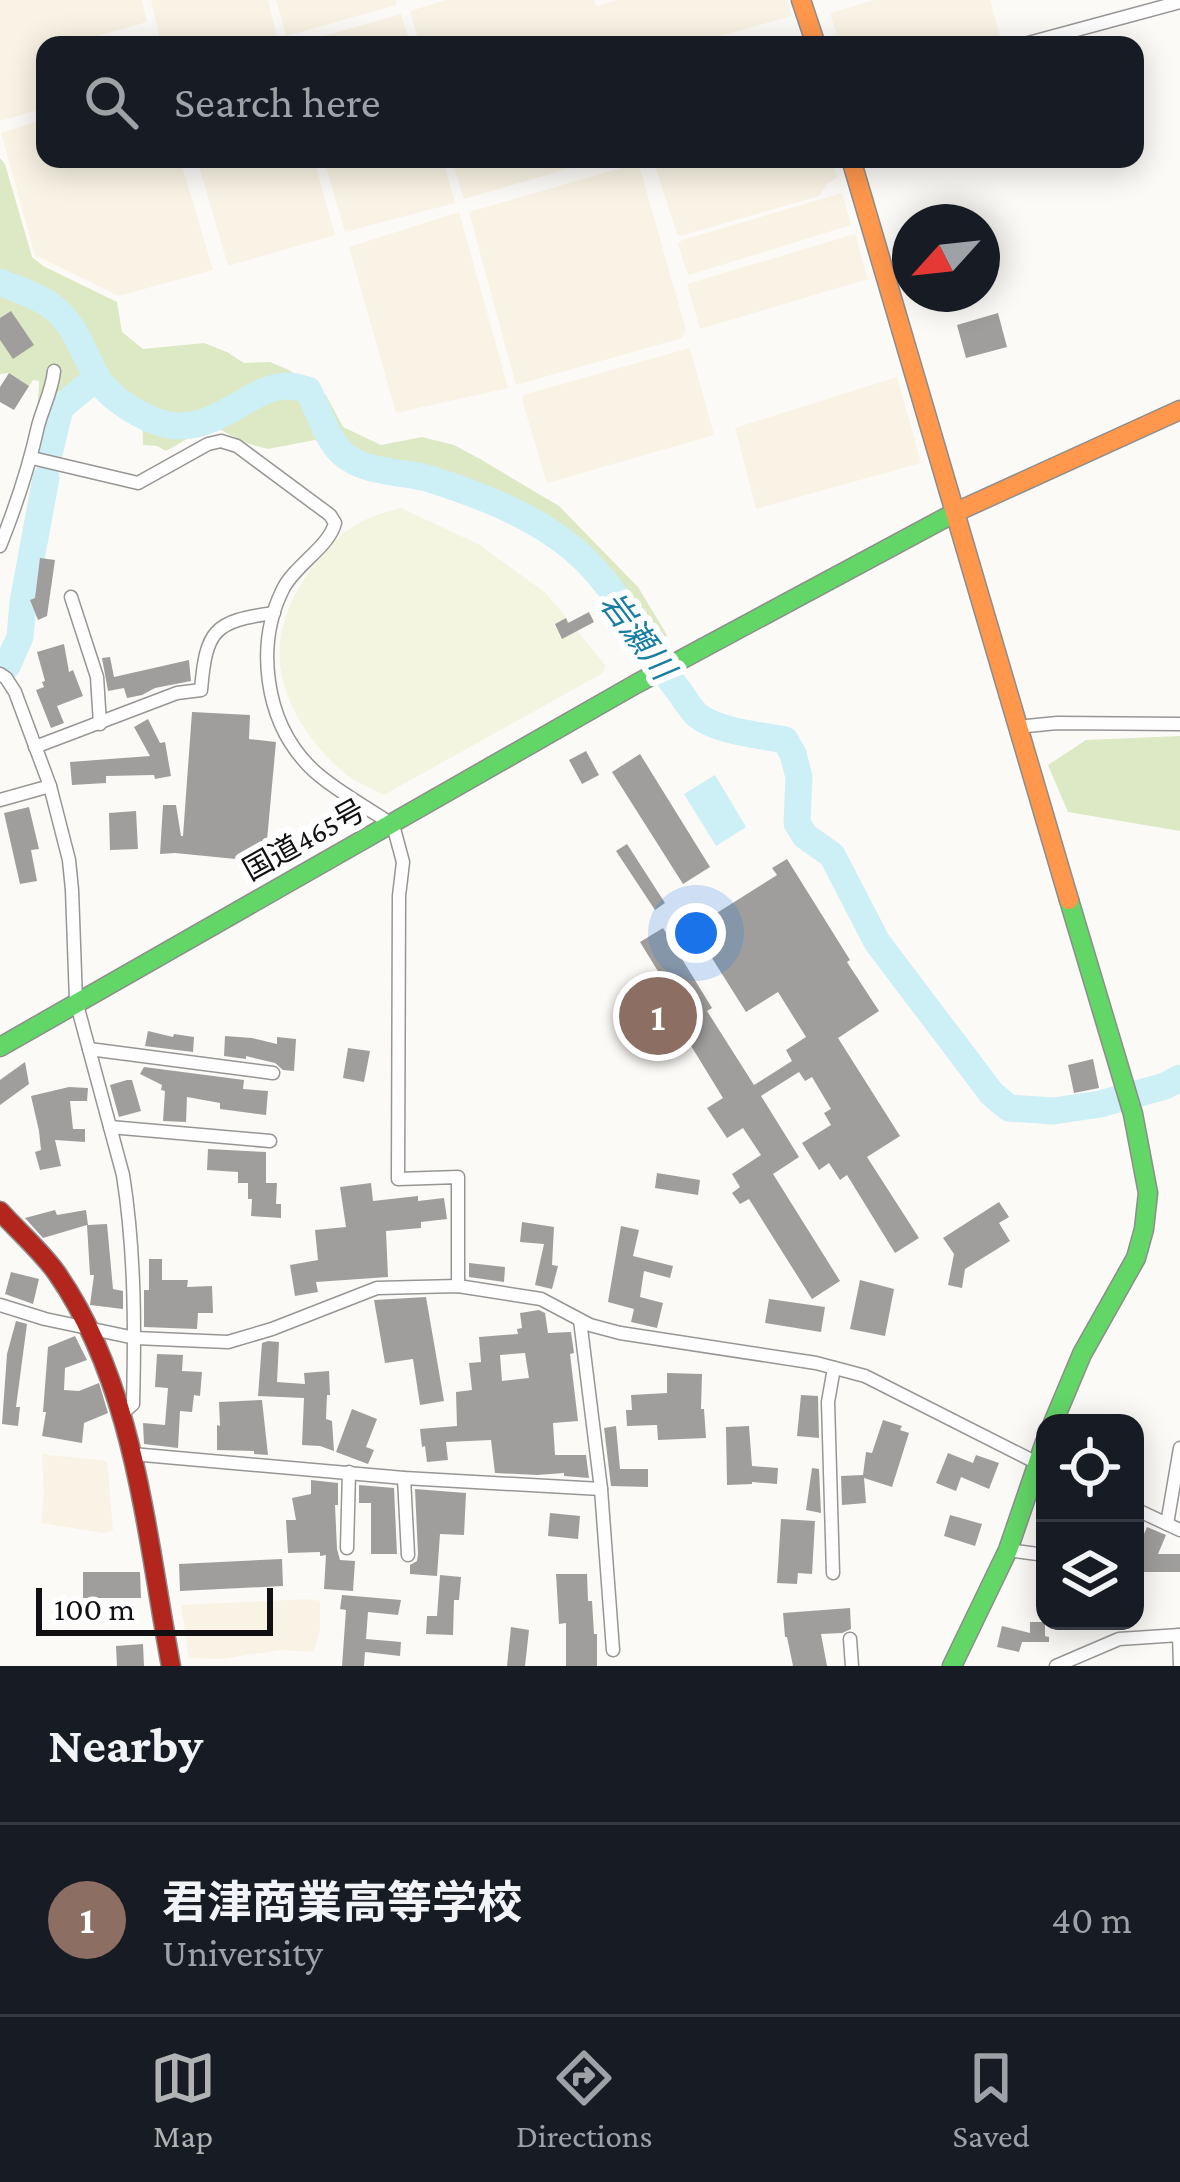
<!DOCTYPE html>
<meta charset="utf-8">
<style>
body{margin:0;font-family:"Crimson Pro","Noto Sans JP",serif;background:#242831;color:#f1f3f6}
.controls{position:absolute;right:36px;bottom:36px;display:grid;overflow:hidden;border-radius:24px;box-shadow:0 6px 30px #0003}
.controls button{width:108px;height:108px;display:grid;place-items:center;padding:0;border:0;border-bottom:3px solid #363941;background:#171b24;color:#f1f3f6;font:60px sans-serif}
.compass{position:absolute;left:892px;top:204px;width:108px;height:108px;border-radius:50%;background:#171b24;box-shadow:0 6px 30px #0003;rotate:243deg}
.scale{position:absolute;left:36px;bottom:30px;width:237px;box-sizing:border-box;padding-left:12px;border:6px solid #111;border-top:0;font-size:33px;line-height:42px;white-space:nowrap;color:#111;-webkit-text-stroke:9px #fff;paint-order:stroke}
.you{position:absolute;left:696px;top:933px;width:42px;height:42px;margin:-30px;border:9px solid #fff;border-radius:50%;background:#1a73e8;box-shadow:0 0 0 18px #1a73e833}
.badge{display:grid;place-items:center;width:78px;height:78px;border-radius:50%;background:#b1b2b3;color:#fff;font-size:39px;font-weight:700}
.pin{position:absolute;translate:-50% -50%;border:6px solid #fff;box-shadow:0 3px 12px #0006}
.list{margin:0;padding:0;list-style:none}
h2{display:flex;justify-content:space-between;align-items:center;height:156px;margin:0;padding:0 48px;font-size:51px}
h2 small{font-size:39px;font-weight:400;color:#9ea1a6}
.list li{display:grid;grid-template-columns:78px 1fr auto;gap:36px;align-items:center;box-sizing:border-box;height:192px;padding:0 48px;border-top:3px solid #363941}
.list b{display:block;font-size:45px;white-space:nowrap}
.list p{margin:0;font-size:39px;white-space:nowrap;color:#9ea1a6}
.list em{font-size:39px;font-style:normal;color:#9ea1a6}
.icon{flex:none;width:66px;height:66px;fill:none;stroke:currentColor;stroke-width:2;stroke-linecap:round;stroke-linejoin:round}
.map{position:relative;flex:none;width:1180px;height:1666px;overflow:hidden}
.search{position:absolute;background:#171b24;box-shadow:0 6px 30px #0003;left:36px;right:36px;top:36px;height:132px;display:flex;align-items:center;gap:30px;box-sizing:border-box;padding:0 42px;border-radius:24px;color:#9ea1a6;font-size:45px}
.sheet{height:348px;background:#171b24}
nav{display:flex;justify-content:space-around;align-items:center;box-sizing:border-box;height:168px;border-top:3px solid #363941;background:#171b24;font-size:33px;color:#9ea1a6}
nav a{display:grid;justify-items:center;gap:6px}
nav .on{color:#b1b2b3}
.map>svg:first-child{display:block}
.farmland{fill:#f8f3e4}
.forest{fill:#dde9c5}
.pitch{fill:#f3f5e1}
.water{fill:#cdeff6}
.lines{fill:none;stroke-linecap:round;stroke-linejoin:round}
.river{stroke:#cdeff6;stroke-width:27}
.building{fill:#a09e9c;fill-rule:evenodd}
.street-casing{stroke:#979695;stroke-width:15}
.fast-casing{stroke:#8d8d8b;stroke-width:21}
.slow-casing{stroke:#8d8d8b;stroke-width:21}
.jam-casing{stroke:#8d8d8b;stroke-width:21}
.street{stroke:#fffefe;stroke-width:12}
.fast{stroke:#63d668;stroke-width:18}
.slow{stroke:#ff974d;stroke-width:18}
.jam{stroke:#b3261e;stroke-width:18}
.labels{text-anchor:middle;stroke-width:12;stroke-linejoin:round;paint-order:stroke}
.street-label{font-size:30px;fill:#111;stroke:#fff}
.water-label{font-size:33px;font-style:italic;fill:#197ea3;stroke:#fff}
</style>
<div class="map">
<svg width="1180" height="1666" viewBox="0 0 1180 1666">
<rect width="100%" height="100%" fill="#fcfaf7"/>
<g class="farmland">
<path d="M0 0H142L147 22 65 45H45V108L0 121Z"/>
<path d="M151 0H268L278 40 260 45H161Z"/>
<path d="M276 0H396L397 5 286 36Z"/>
<path d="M446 0H594L597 6 617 0H787L792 16 686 45H420L410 11Z"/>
<path d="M875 0H990L1001 40 984 45H840L830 13Z"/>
<path d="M401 14 410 45H292Z"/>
<path d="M45 119V159H180L213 270 119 296 35 255 1 133Z"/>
<path d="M197 159H314L335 235 228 266Z"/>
<path d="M324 159H443L455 203 345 232Z"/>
<path d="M452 159H602L464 199Z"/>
<path d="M657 159H831L837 177 828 183 819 196 680 236 677 234 654 163Z"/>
<path d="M632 165H639L686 330 682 338 516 385 469 212Z"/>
<path d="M842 193 851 225 689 275 687 273 678 244 682 240Z"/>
<path d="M459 212 508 388 396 413 349 247Z"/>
<path d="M855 234 868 279 700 329 687 284Z"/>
<path d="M690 348 714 435 547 483 523 403V395Z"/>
<path d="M897 377 921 463 756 509 735 428Z"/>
<path d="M42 1454 107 1461 113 1530 104 1533 41 1523 44 1495Z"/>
<path d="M309 1599 320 1601V1629L314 1652 282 1650 221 1659 189 1658 181 1605Z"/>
</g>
<g class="forest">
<path d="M0 158 5 164 32 257 43 266 117 302 122 332 143 349 204 343 227 352 244 363 270 362 289 370 326 395 343 427 381 445 422 437 454 445 480 459 559 506 638 587 667 635 657 645 644 640 570 554 525 517 462 484 411 470 374 469 338 456 315 440 268 449 246 443 219 429 199 432 166 451 157 446 143 445 142 419C120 405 111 388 91 373L69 393 67 412 52 445C29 422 39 409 39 381L33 380 29 386 9 373 0 374Z"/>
<path d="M1180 736V831L1068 812 1048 765 1086 740Z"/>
</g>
<path class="pitch" d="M401 508 478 544 546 593 606 666 603 673 384 795C373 789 361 784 351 778 331 764 314 743 301 723 268 667 274 621 312 568 337 533 358 518 401 508Z"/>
<path class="water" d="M715 775 746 827 716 846 684 794Z"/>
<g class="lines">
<g class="river">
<path d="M0 282C16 289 36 295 50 305 74 322 82 349 95 374 106 397 144 420 169 425 217 434 253 383 290 386 296 386 302 389 308 390 319 410 326 439 343 454 366 474 403 471 430 479 477 494 524 512 563 541 612 576 640 638 675 686 682 694 689 708 697 715 718 732 760 735 785 740L793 754 799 777 797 823 805 836 832 855 877 942 992 1094 1009 1108 1054 1111 1100 1104 1165 1086 1180 1078"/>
<path d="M50 450 60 408 96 378"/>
<path d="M7 666 20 637 23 602 46 478"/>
</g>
</g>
<g class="building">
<path d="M11 311 34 345 13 359 0 340V318Z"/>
<path d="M998 313 1007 347 966 358 957 325Z"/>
<path d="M9 373 29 386 14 410 0 402V387Z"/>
<path d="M40 558 55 560 47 616 38 620 30 600 35 598Z"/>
<path d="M589 612 594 622 562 639 555 624 566 618 568 623Z"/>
<path d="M64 644 69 672 73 670 83 696 57 706 64 723 51 728 36 690 44 687 42 682 45 681 37 652Z"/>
<path d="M110 657 114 677 189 660 191 681 155 688 142 695 127 698 124 688 108 691 102 658Z"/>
<path d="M192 712 250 715 249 739 276 742 265 862 175 853 160 854 163 805H176L181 836H183Z"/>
<path d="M148 719 160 743 165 742 171 776 155 779 154 775 106 776V783L72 785 70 762 150 756 134 727Z"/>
<path d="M586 751 599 775 582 784 569 760Z"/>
<path d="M640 754 710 867 683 884 612 772Z"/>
<path d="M29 807 39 849 31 850 37 881 20 884 4 813Z"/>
<path d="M136 811 138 849 110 850 109 813Z"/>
<path d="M627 844 665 903 655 910 616 851Z"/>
<path d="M787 859 850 960 847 962 879 1011 838 1038 900 1136 867 1157 919 1238 895 1253 847 1175 840 1180 829 1163 819 1170 802 1143 831 1125 824 1113 831 1109 812 1077 805 1081 799 1072 761 1096 799 1157 773 1174 840 1281 812 1299 749 1199 740 1204 732 1193 740 1187 732 1174 761 1155 743 1128 727 1138 707 1108 723 1098 666 1005 675 999 640 942 663 928 712 1008 707 1011 754 1085 792 1061 786 1050 806 1037 778 992 746 1012 693 928 777 875 772 868Z"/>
<path d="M148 1031 173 1037 174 1034 194 1037 193 1052 145 1046Z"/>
<path d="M225 1036 252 1038 277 1044V1037L296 1039 294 1071 283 1070 275 1063 246 1056V1059L224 1056Z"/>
<path d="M348 1048 370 1051 364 1082 343 1078Z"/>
<path d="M1093 1059 1099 1088 1074 1093 1068 1065Z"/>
<path d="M25 1062 29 1084 0 1105V1080Z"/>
<path d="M144 1067 244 1080 243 1089 268 1091 266 1115 220 1109V1103L187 1097 186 1122 163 1121 165 1091 161 1090 162 1085 140 1074Z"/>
<path d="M127 1080H132L141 1111 119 1117 110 1085Z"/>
<path d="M69 1087 88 1088 87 1101H70L73 1129H85V1142L55 1140 61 1166 40 1170 35 1152 41 1150 39 1131 31 1096Z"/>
<path d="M208 1149 266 1152V1183H277L276 1204H281V1218L251 1216 252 1199H248V1183H238V1172L207 1170Z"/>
<path d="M657 1173 700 1180 698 1195 655 1188Z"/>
<path d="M371 1183 373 1201 418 1196V1201L444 1198 447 1219 421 1222V1228L386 1231 388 1277 316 1282 318 1292 295 1296 290 1265 318 1260 315 1230 346 1227 340 1187Z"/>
<path d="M999 1202 1009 1217 999 1223 1010 1241 965 1269 962 1288 948 1285 954 1254 943 1238Z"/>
<path d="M55 1210 57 1215 86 1210 88 1225 107 1224 113 1289 123 1291V1309L90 1305 94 1275H90L87 1225 43 1238 25 1218Z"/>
<path d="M522 1222 554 1227 552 1265 558 1266 552 1289 535 1285 544 1244 520 1242Z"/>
<path d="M621 1226 639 1230 633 1256 673 1266 670 1278 644 1271 640 1297 663 1303 657 1328 631 1322 634 1309 608 1302Z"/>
<path d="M149 1259H162V1280H188L187 1287 212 1286 213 1313H198L197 1329 144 1327V1290H149Z"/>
<path d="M469 1263 505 1267 504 1282 469 1277Z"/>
<path d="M11 1272 39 1279 33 1304 5 1294Z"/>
<path d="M860 1280 894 1289 885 1336 850 1329Z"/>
<path d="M426 1297 444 1401 420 1405 413 1359 385 1363 374 1300Z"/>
<path d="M769 1299 825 1307 821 1332 765 1323Z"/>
<path d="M539 1310 545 1313 548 1333 571 1332 574 1353 570 1354 578 1421 553 1423 555 1455H586L589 1478 564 1476V1473L537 1475 495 1473 491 1440 446 1442 448 1460 427 1462 425 1446 422 1447 420 1429 457 1426 456 1392 472 1390 469 1363 481 1362 479 1337 518 1334 517 1329 522 1328 520 1313ZM525 1353 529 1378 502 1381 500 1355Z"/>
<path d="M16 1321 27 1324 16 1407H20L18 1426 2 1424 7 1354Z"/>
<path d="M75 1336 87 1360 65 1368 64 1390 79 1391 99 1383 108 1413 84 1423 82 1443 42 1436 46 1412H43L48 1347Z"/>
<path d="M268 1341 279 1342 277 1382 305 1384 304 1373 329 1371 330 1395H327L326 1419 332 1421 334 1451 320 1446 302 1445 304 1398 258 1396 262 1343Z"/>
<path d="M157 1354 183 1355 182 1371 202 1372 200 1396 194 1395 192 1412 180 1411 178 1448 144 1444 143 1423 165 1425 168 1388 155 1387Z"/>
<path d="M667 1373 702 1374 701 1409H704L706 1438 658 1440 657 1425 627 1426 626 1410H632L631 1395 667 1393Z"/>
<path d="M801 1395 818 1396 819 1438 797 1436Z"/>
<path d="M262 1400 268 1455 254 1454V1451L217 1450V1425L220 1426 219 1402Z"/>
<path d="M352 1409 377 1419 366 1447 374 1450 368 1464 336 1452Z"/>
<path d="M883 1420 902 1426 900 1430 909 1433 892 1487 864 1478 866 1503 842 1505 841 1476 863 1475 866 1452 872 1453Z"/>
<path d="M616 1426 620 1469H648V1487L611 1486 604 1428Z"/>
<path d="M749 1426 752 1466 778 1468 777 1484 752 1482V1484L727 1485 726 1427Z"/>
<path d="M948 1453 973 1463 976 1455 999 1463 989 1489 961 1477 956 1491 936 1483Z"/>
<path d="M812 1468 819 1469 821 1513 806 1510Z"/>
<path d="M311 1480 338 1483V1505H335L337 1549 340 1560 355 1561 353 1591 324 1589 326 1555 320 1556V1552L288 1553 286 1520H296L292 1498 311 1494Z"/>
<path d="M359 1485 394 1488 397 1554H371V1503H359Z"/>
<path d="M415 1489 466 1493 464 1535 440 1534 437 1576 410 1574V1565L417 1561 418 1554Z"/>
<path d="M550 1513 580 1516 578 1539 548 1536Z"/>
<path d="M950 1515 982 1524 975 1546 944 1536Z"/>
<path d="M781 1519 815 1521 812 1574 798 1573 797 1584 777 1583Z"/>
<path d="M1147 1527 1166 1535 1158 1554H1180V1572H1137L1136 1553Z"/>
<path d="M282 1559 283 1586 180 1591 179 1564Z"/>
<path d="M83 1572H140L141 1598H83Z"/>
<path d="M556 1574H587L588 1601H592L594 1634H597V1666H566V1623L559 1624Z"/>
<path d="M440 1575 461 1577 459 1600H454L453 1635 426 1634 427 1616H437Z"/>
<path d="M342 1595 401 1600 398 1615 368 1612 366 1639 401 1642 400 1656 365 1652 364 1666H342L346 1610 340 1609Z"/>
<path d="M850 1608 851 1629 842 1633 821 1634 827 1666H793L787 1637H785L783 1613Z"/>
<path d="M1030 1622H1045V1636L1049 1637V1642H1022L1019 1652 997 1647 1002 1626 1030 1633Z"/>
<path d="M511 1627 529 1630 525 1666H507Z"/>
<path d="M143 1644 144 1666H117L116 1646Z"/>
</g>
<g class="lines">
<defs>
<g id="street">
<path d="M1021 45 1180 2"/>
<path d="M32 458 138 483 208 444 221 441 237 446 330 515 335 523C329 547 295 565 283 589 255 645 265 720 308 765 328 786 368 808 393 825L403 862 399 896 398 1179 458 1177V1286"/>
<path d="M0 546C16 506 29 467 38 426 43 407 52 391 54 371"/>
<path d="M71 597 97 677 100 724"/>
<path d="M0 674 6 678 15 692 50 786 69 860 72 890 76 1001 123 1175C135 1251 135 1328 133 1404L123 1413"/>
<path d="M1017 727 1057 723 1180 724"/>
<path d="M35 747 177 693 201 690C206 630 214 621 274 613"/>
<path d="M0 800 50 786"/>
<path d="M89 1049 273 1073"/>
<path d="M110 1127 270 1141"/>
<path d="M0 1305 45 1319 135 1338 228 1342 272 1329 377 1288 458 1286 541 1299 590 1325 620 1333 816 1363 865 1376 1043 1466"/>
<path d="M580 1320 601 1489 613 1650"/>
<path d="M132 1454 404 1478 601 1489"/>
<path d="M404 1478 408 1555"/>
<path d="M1135 1509 1180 1530"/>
<path d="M1167 1524 1180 1448"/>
<path d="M347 1548 349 1472"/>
<path d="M1008 1550 1045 1555"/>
<path d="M833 1573 828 1402 834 1368"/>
<path d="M1179 1635 1180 1666"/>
<path d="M850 1639 852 1666"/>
<path d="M1056 1666 1119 1639 1180 1635"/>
</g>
<g id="fast">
<path d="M0 1047 636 684 956 512"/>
<path d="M1053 1423 1082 1354 1136 1258 1144 1229 1148 1193 1133 1114 1069 900"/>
<path d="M952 1666 1008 1550 1045 1442"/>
</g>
<g id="slow">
<path d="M801 0 816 45"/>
<path d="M851 159 1069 900"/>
<path d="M956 512 1180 410"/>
</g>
<path id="jam" d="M0 1211C18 1231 40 1250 56 1272 135 1385 146 1534 171 1666"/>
</defs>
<use href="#street" class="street-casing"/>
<use href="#fast" class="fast-casing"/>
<use href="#slow" class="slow-casing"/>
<use href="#jam" class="jam-casing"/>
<use href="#street" class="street"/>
<use href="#fast" class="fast"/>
<use href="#slow" class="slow"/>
<use href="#jam" class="jam"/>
</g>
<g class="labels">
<g class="street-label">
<text transform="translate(304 840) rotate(-29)" y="10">国道465号</text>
</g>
<g class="water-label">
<text transform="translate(638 635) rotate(53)" y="12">岩瀬川</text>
</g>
</g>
</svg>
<div class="controls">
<button><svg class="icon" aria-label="locate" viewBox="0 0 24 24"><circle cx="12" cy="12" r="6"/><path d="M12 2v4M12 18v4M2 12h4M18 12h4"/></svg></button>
<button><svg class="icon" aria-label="layers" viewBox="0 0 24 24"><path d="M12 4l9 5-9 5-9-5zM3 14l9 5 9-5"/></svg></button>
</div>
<svg class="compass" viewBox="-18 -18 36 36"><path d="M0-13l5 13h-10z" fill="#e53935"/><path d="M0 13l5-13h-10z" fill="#9ea1a6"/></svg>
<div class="scale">100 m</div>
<div class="you"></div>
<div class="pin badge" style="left:658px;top:1016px;background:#8d6e63">1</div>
<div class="search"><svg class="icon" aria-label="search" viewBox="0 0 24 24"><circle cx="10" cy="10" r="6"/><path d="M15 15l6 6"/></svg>Search here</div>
</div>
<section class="sheet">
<h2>Nearby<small></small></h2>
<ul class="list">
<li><span class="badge" style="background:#8d6e63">1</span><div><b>君津商業高等学校</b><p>University</p></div><em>40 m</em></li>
</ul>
</section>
<nav>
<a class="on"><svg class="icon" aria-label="map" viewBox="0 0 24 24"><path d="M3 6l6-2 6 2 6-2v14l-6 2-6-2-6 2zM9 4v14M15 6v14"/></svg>Map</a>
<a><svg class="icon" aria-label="directions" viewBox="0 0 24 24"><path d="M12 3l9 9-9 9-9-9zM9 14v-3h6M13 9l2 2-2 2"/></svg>Directions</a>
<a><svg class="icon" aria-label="saved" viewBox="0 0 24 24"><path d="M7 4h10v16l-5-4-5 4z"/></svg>Saved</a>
</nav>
